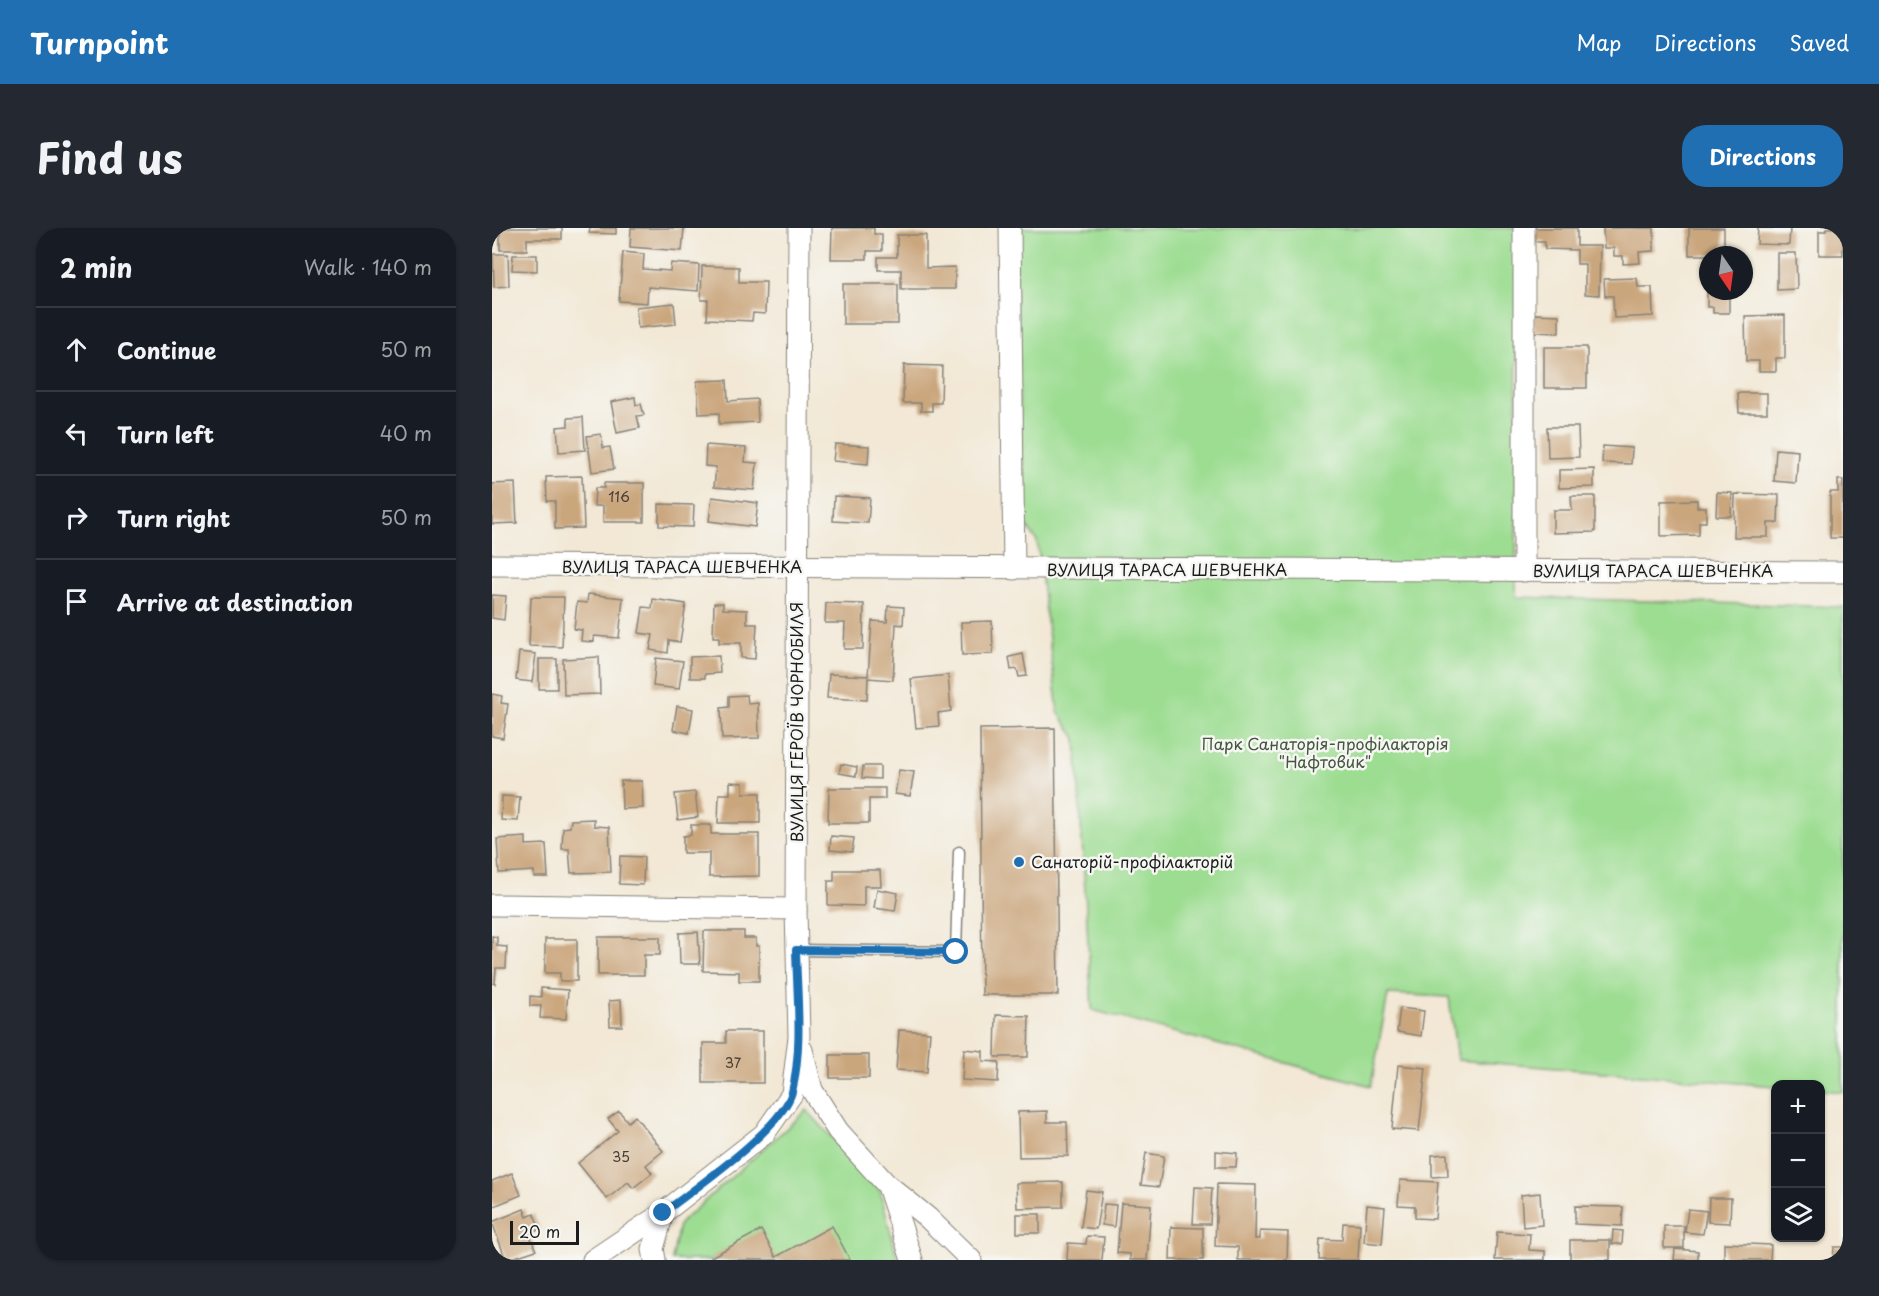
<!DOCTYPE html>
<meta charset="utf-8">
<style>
body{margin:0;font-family:"Playpen Sans",sans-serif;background:#242831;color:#f1f3f6}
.controls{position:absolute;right:18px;bottom:18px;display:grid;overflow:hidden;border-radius:12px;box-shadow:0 2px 4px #0004}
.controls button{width:54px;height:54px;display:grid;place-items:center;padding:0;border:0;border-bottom:2px solid #363941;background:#171b24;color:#f1f3f6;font:30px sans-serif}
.compass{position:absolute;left:1207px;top:18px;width:54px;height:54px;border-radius:50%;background:#171b24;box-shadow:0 2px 4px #0004;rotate:167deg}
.scale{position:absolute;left:18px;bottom:15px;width:69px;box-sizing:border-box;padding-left:6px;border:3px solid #1c1c1c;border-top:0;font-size:16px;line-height:21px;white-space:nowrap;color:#1c1c1c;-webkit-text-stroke:4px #f6f6f2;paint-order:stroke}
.stop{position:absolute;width:18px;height:18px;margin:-14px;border:4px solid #1f6fb2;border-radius:50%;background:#fff}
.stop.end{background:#1f6fb2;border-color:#fff;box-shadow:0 2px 6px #0008}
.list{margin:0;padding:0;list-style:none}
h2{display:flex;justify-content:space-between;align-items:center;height:78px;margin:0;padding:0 24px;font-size:26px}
h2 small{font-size:20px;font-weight:400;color:#9ea1a6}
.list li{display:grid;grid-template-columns:39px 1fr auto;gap:18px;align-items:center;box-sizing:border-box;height:84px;padding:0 24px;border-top:2px solid #363941}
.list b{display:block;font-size:22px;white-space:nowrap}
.list em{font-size:20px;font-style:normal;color:#9ea1a6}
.icon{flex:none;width:33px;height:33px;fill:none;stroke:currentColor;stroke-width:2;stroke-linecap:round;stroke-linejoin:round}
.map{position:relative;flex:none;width:1351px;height:1032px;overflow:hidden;border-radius:24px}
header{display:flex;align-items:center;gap:36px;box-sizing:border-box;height:84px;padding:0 30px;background:#1f6fb2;color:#fff}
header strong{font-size:28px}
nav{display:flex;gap:33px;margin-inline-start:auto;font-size:21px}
.intro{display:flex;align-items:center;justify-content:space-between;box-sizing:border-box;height:144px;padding:0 36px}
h1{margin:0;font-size:42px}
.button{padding:15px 27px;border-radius:24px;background:#1f6fb2;color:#fff;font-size:21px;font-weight:700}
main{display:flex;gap:36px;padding:0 36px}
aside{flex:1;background:#171b24;border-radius:24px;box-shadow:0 2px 4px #0004}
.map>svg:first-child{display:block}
.green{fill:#9ddd92;stroke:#5c7c57;stroke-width:1.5}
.building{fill:#caa67d}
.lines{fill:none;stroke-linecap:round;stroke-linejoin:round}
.service-casing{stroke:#878278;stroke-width:13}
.minor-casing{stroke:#878278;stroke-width:23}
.service{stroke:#fff;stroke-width:10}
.minor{stroke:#fff;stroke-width:21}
.route{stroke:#1f6fb2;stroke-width:8}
.poi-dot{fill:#1f6fb2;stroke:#f6f6f2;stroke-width:2}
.labels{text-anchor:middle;stroke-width:5;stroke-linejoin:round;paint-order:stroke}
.number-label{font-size:14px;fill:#483e34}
.street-label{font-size:16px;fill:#1c1c1c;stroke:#f6f6f2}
.park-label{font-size:16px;fill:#43563f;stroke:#f6f6f2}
.poi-label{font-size:16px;fill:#1c1c1c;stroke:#f6f6f2;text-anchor:start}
</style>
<header>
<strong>Turnpoint</strong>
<nav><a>Map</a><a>Directions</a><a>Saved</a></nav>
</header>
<div class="intro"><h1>Find us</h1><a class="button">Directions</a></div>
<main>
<aside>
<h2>2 min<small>Walk · 140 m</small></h2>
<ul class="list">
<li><svg class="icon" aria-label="ahead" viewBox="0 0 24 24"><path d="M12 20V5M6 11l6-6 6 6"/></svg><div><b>Continue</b></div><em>50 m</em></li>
<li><svg class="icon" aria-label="left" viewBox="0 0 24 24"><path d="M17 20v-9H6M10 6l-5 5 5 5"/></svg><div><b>Turn left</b></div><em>40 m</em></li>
<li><svg class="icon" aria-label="right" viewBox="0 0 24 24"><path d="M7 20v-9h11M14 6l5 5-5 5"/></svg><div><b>Turn right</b></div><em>50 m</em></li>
<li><svg class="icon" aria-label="arrive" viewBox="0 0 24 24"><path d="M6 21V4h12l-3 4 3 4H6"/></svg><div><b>Arrive at destination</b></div></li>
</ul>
</aside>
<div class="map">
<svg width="1351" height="1032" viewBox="0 0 1351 1032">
<rect width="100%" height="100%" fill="#f6f6f2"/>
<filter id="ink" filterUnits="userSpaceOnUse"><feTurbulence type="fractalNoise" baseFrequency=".0167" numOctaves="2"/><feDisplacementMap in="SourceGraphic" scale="12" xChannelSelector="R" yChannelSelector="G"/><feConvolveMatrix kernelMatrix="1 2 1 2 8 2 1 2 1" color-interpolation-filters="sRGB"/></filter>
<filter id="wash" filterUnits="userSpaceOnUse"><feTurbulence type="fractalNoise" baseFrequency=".008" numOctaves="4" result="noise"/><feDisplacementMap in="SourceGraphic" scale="24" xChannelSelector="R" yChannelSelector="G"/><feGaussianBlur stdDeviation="1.35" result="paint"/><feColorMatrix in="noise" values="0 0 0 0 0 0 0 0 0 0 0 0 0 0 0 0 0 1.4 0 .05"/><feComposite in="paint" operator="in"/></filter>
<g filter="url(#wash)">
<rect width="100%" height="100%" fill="#f2e8d5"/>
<g class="green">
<path d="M522 0H1025L1024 369 1351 379V864L1329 862 1328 856 1283 858 965 832 957 769 896 766 879 858 600 782 584 510 566 484 545 313 531 293Z"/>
<path d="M315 882 388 963 406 1032H180L187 996Z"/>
</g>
<g id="blocks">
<g class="building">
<path d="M8 0H70V11H35V22H8Z"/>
<path d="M98 0H124V6L97 5Z"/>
<path d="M139 0H192L190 23 138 19Z"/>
<path d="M340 0H382V6H390V23H375V31H339Z"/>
<path d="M1041 0H1085V18H1108L1107 67 1093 66V36H1085V22L1053 21V13H1041Z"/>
<path d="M1111 0H1162V23L1147 24 1148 35 1131 36V28H1122V20H1112Z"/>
<rect x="1197" y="0" width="35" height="27"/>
<path d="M1266 0H1298L1297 17 1265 16Z"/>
<path d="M1334 0H1351V27H1327V3H1334Z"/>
<path d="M405 7H434V40L463 39V61H409V42H386V29H405Z"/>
<path d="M131 24 152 26 151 41 178 43 179 35 207 37 206 63 156 59 155 75 127 73Z"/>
<path d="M1285 25H1304L1305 61 1285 62Z"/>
<path d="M1 26H16L17 58 2 59Z"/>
<path d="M21 27H45V43L20 42Z"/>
<path d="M210 38 247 39V54H274L273 86 261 85 260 93 215 91 216 72H209Z"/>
<path d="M1145 50 1146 59H1160L1161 88 1122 90 1121 68H1113L1112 51Z"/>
<rect x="351" y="56" width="55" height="40"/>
<path d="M1215 63H1237V85H1221V79H1215Z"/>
<path d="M182 75 184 96 146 100 144 79Z"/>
<path d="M1042 86 1067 87V105L1041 104Z"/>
<path d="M1293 87V130H1284V143H1267V133H1254L1253 88Z"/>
<rect x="1052" y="119" width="43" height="41"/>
<path d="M412 137 450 138 449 175H440V183H429V175H411Z"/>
<path d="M235 152 236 173 265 171 266 194 227 196V185L207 186 205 153Z"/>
<path d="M1246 165H1275V185H1247Z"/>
<path d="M143 169 144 177 149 176 152 187 145 188 148 200 125 205 119 174Z"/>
<path d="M91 189 93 222 67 224 65 199 76 198V190Z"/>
<path d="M1055 199H1086L1087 229 1056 230Z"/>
<path d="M109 206 111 220 118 219 122 241 100 244 95 208Z"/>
<path d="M343 216 377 218 376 236 341 233Z"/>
<path d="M214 217 254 220 253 234 265 235 262 262 222 259 224 239 213 238Z"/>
<path d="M1111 218 1140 220 1139 236 1110 235Z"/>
<path d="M1284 221 1306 223 1304 255 1282 253Z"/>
<path d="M1102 241V259L1067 260V242Z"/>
<path d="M90 248 92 300 63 301V273H55L54 249Z"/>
<path d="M1346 252H1351V310H1338V264H1346Z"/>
<path d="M23 255 25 295 0 296V256Z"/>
<path d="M112 255H152V294H111V278H102L103 260H112Z"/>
<path d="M1225 264 1240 265 1239 288H1224Z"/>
<path d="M1243 266 1287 267 1286 295H1276V309H1242Z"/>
<path d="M342 268 378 270 376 295 341 293Z"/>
<path d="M1079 268H1103V304L1061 305V282H1080Z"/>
<path d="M220 269 266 275 263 299 217 293Z"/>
<path d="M1205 272V279H1214V294H1207V307L1169 308V273Z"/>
<path d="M167 276 202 277 201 299 167 298Z"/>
<path d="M96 366 131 370 127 410 102 408V414L89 413 90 402 82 401 85 374 95 375Z"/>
<path d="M0 367 14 368 12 392 0 390Z"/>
<path d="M39 369H72L70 419 37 418Z"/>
<path d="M161 371 194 376 188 414 177 412 176 425 158 422 161 407 147 405 151 379 160 380Z"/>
<path d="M222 375H231V381L255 382V396H265L263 431 249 430V415H227V409H221Z"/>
<path d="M334 375 372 376 371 421H352L353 395H333Z"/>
<path d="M396 378 412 379 411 397 404 396 401 452 376 450 375 472 335 470 337 446 376 448 380 393 395 394Z"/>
<path d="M500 393 501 426 470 427 469 394Z"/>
<path d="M27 424 44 426 40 454 24 452Z"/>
<path d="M531 426 535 448 527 449 525 441 519 442 517 429Z"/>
<path d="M227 428 228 445 213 446V450H198V429Z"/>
<path d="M107 429 108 466 72 467 71 431Z"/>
<path d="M164 430 191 433 187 461 161 458Z"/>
<rect x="47" y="431" width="18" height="30"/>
<path d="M456 447 459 483 446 485 447 498 424 500 419 451Z"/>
<path d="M0 466 10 468 9 475 16 476 11 510 0 508Z"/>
<path d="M255 467 256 476 266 475 267 510 230 511 229 480 237 479V468Z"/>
<path d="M185 478 201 481 197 505 181 502Z"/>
<path d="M563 500 566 767H490L488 501Z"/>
<path d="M349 536 365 539 364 548 347 545Z"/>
<path d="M371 538H388V551L370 550Z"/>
<path d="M407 542 422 544 418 568 403 566Z"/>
<path d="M129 553H150L151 580 130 581Z"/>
<path d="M238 554 251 555V565H268V595H226L227 566H238Z"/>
<path d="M337 560H393V571H377V595H336Z"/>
<path d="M203 564 206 589 186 592 183 566Z"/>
<path d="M10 568 28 569 26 593 9 592Z"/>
<path d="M102 591V598L117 599 119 644 79 645 77 621H70L71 600 78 599 79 592Z"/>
<path d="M199 597H219V606H267V648L217 649V625H191V608L199 607Z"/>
<path d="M339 608 362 610 360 624 338 622Z"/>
<path d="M34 609V617L54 616 56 649H42V643L7 645 5 611Z"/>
<path d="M128 628 152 629 151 657 127 656Z"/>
<path d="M342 642H388L389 658H372V678L336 677V653H342Z"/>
<path d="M385 661 406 665 403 683 382 680Z"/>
<path d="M212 703H252V710H264V718H267V753H247V744L211 743Z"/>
<path d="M206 704 208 736H188L187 705Z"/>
<path d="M0 708 5 709V718L15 719 14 740H4L3 756 0 755Z"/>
<path d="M106 709H168V727H152V747H106Z"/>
<path d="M53 711H85V753H68V745H53Z"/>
<path d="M49 760 76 762 74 791 48 790 49 778H38V768L49 769Z"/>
<path d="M129 772 130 798H118L117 773Z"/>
<path d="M908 780 932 783 929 808 905 804Z"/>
<path d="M504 787 537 788 536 829H503Z"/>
<path d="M407 802 438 804 435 844 404 842Z"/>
<path d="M234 803H271V855H211V815H234Z"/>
<path d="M472 821 491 823V833L507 834 506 854 470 852Z"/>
<rect x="338" y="827" width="39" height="23"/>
<path d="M906 837 934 840 927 903 900 901Z"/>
<path d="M127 883 136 894 143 888 171 923 154 937 160 945 141 960 136 954 115 971 86 935 126 903 116 891Z"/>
<path d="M555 883V894H575L576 928 527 929 526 884Z"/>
<path d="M724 923 745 925 744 939H724Z"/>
<path d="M654 925 672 928 667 959 649 957Z"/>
<path d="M955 926 956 948 940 949V927Z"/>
<path d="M20 945 29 967 0 979V953Z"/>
<path d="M908 952 946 954 943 991 923 990V978L906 977Z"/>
<path d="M571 954V979L525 980 524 955Z"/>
<path d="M725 956 764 957 763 1011H768V1003L796 1004 795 1032H746V1019L723 1018Z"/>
<path d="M703 959 720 960 718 996H701Z"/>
<path d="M594 962 610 964 604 1001 589 999Z"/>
<path d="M1048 965 1050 997 1031 999 1029 967Z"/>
<path d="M1217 970H1239L1238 995 1216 994Z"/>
<path d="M629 975 659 977 655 1032H638V1026L625 1025Z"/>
<path d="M612 976 624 977 622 999 610 997Z"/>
<path d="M875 977 893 979 890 1016 872 1014Z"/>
<path d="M1083 978 1131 979 1130 998 1083 996Z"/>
<path d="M32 981 35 989 42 986 48 1001 37 1006 44 1022 14 1032 0 994Z"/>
<path d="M1196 981 1215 983 1211 1006 1193 1004Z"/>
<rect x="525" y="986" width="23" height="19"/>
<path d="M851 995 868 996 866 1032H827L828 1011 850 1012Z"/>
<path d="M340 998 358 1032H221L219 1029 269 1002 284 1029Z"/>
<rect x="1172" y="998" width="20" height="22"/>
<path d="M679 999 711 1000V1032H678Z"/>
<path d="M1121 1002 1131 1003 1130 1016H1120Z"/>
<path d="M1005 1004 1038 1006 1037 1022 1053 1023V1032H1003Z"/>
<path d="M595 1008 612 1009 610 1032H575L576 1015 594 1016Z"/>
<rect x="1078" y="1012" width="40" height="20"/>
<path d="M1232 1015 1279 1017 1278 1032H1232Z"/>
<path d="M1342 1019H1351V1032H1341Z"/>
<path d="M1183 1021 1206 1023V1032H1182Z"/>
</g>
</g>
</g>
<g filter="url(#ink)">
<use href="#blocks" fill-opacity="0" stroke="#878278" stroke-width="1.5"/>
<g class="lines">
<defs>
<path id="service" d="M304 722 464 724 467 624"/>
<g id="minor">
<path d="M518 0 522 341"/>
<path d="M0 337 1351 344"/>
<path d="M1032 343V0"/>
<path d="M0 677 304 681"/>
<path d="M310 822 320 862 346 903 396 958 420 1032"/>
<path d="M397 958 436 990 479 1032"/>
<path d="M101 1032 171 985"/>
<path d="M163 1032 161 1021 171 985 272 906 300 866 307 809 304 681 307 0"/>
</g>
</defs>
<use href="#service" class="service-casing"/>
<use href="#minor" class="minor-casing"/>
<use href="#service" class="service"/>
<use href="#minor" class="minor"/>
</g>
</g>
<g class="lines" filter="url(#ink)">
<path class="route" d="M171 985C203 960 290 901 300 864 311 818 305 768 304 722L464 724"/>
</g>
<circle class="poi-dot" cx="527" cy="634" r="6"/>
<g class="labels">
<g class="number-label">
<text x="127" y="274">116</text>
<text x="241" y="840">37</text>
<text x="129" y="934">35</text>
</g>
<g class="street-label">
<text x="190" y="345">ВУЛИЦЯ ТАРАСА ШЕВЧЕНКА</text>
<text x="675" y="348">ВУЛИЦЯ ТАРАСА ШЕВЧЕНКА</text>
<text x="1161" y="349">ВУЛИЦЯ ТАРАСА ШЕВЧЕНКА</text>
<text transform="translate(305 494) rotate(-90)" y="6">ВУЛИЦЯ ГЕРОЇВ ЧОРНОБИЛЯ</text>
</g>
<g class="park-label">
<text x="833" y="522">Парк Санаторія-профілакторія<tspan x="833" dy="18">"Нафтовик"</tspan></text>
</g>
<g class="poi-label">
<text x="539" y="640">Санаторій-профілакторій</text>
</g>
</g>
</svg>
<div class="controls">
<button>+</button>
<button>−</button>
<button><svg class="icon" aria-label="layers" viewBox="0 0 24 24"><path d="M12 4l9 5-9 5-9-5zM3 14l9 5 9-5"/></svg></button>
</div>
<svg class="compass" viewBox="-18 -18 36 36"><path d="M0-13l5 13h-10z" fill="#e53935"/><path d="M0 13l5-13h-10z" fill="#9ea1a6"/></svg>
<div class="scale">20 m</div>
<div class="stop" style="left:464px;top:724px"></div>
<div class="stop end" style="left:171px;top:985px"></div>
</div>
</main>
